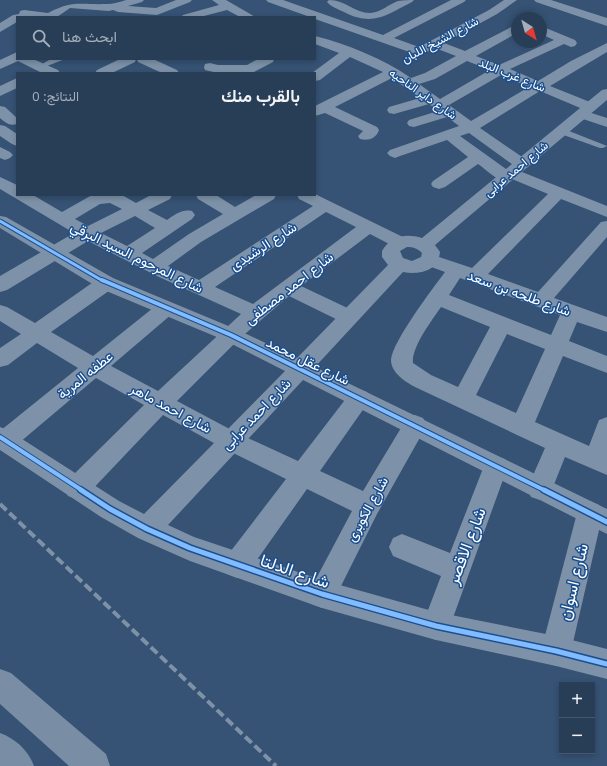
<!DOCTYPE html>
<html lang="ar">
<meta charset="utf-8">
<style>
body{margin:0;font-family:"IBM Plex Sans",Vazirmatn,sans-serif;background:#30455d;color:#f1f3f6;direction:rtl}
.controls{position:absolute;right:12px;bottom:12px;display:grid;overflow:hidden;border-radius:0px;box-shadow:0 2px 6px #0003}
.controls button{width:36px;height:36px;display:grid;place-items:center;padding:0;border:0;border-bottom:1px solid #44576d;background:#283e57;color:#f1f3f6;font:20px sans-serif}
.compass{position:absolute;left:511px;top:12px;width:36px;height:36px;border-radius:50%;background:#283e57;box-shadow:0 2px 6px #0003;rotate:143deg}
.list{margin:0;padding:0;list-style:none}
h2{display:flex;justify-content:space-between;align-items:center;height:52px;margin:0;padding:0 16px;font-size:17px}
h2 small{font-size:13px;font-weight:400;color:#a5aeba}
.icon{flex:none;width:22px;height:22px;fill:none;stroke:currentColor;stroke-width:2;stroke-linecap:round;stroke-linejoin:round}
.map{position:relative;flex:none;width:607px;height:766px;overflow:hidden;direction:ltr}
.search{position:absolute;background:#283e57;box-shadow:0 2px 6px #0003;left:16px;top:16px;width:300px;height:44px;display:flex;align-items:center;gap:10px;box-sizing:border-box;padding:0 14px;border-radius:0px;color:#a5aeba;font-size:15px}
.panel{position:absolute;background:#283e57;box-shadow:0 2px 6px #0003;left:16px;top:72px;width:300px;height:124px;border-radius:0px;direction:rtl}
.map>svg:first-child{display:block}
.lines{fill:none;stroke-linecap:round;stroke-linejoin:round}
.service{fill:#7d92a8;fill-rule:evenodd}
.minor{fill:#7d92a8;fill-rule:evenodd}
.tertiary{fill:#7d92a8;fill-rule:evenodd}
.secondary{fill:#798da4;fill-rule:evenodd}
.rail{stroke:#7e92a7;stroke-width:4;stroke-dasharray:9 4;stroke-linecap:butt}
.cycleway-far2-casing{stroke:#1b4f8f;stroke-width:5}
.cycleway-far1-casing{stroke:#1b4f8f;stroke-width:6}
.cycleway-casing{stroke:#1b4f8f;stroke-width:8}
.cycleway-far2{stroke:#80bcff;stroke-width:3}
.cycleway-far1{stroke:#80bcff;stroke-width:4}
.cycleway{stroke:#80bcff;stroke-width:5}
.labels{text-anchor:middle;stroke-width:3;stroke-linejoin:round;paint-order:stroke}
.far-street-label{font-size:12px;fill:#fff;stroke:#1b4f8f}
.street-label{font-size:14px;fill:#fff;stroke:#1b4f8f}
.near-street-label{font-size:17px;fill:#fff;stroke:#1b4f8f}
</style>
<div class="map">
<svg width="607" height="766" viewBox="0 0 607 766">
<rect width="100%" height="100%" fill="#365274"/>
<g class="lines">
<g class="service">
<path d="M51 59H65L42 68 37 67Z"/>
<path d="M558 129H564L607 146 603 148H600L558 133Z"/>
</g>
<g class="minor">
<path d="M126 0H144L142 2 128 6 156 8 176 0H192L190 2 157 15 118 12 113 10 109 11 70 8 57 17 22 16 23 17H17V22L0 32V23L13 15 19 14 20 11 24 10 48 13C73 0 80 5 107 4 113 4 120 2 126 0Z"/>
<path d="M212 0H226L252 15 254 17H240L227 10 200 17H181L183 15 219 5Z"/>
<path d="M266 0H283L383 35 451 0H466L464 2 394 38 419 47 489 10 504 0H517L497 14 444 43 465 51 517 24V33L476 56 499 65 554 40 541 34V26L575 40 577 43 575 46 571 47 564 44 510 69 538 81 571 61 607 43V52L550 86 595 104 597 107 595 110 590 111 585 110 540 91 480 128 528 161 530 164 528 167 522 169 516 167 469 133 460 136 506 169 511 168 517 170 607 206V217L561 199 488 274 538 292 601 222 607 221V237L554 298 607 317V332L577 322 569 341 607 356V373L563 356 535 422 589 446 599 420 607 417V475L565 457 549 497 540 500 531 497 527 489 545 448 415 387C406 382 391 373 391 360 392 342 433 288 445 272L423 264 421 260 423 256 430 254 472 268 548 194 512 179C501 186 488 171 478 164L445 187 439 189 433 187 431 184 433 181 468 157 447 140 400 156 395 158 390 156 387 153 390 150 459 126 447 117 414 127 409 126 407 123 409 120 438 111 429 104 394 114 389 113 387 110 389 107 420 98 392 78 335 107 377 127 379 130C376 139 368 141 360 139L358 136 363 131 325 113 315 116V106L383 72 350 57 320 80 315 81V73H312L339 53 315 44V36C347 44 384 59 411 78L425 73 456 56 435 48 423 54H415L315 19V17H310L268 2ZM467 61 490 70 440 99 419 84 435 79ZM501 75 529 87 471 121 449 105ZM460 278 560 315 551 335 449 295ZM441 307 490 327 458 387 431 375 413 363C411 348 432 320 441 307ZM507 334 545 349 516 413 476 395Z"/>
<path d="M329 0C345 0 355 13 370 13 380 13 389 4 398 1 403 0 409 0 414 0L412 2C386 15 373 27 344 12 338 9 331 7 327 2Z"/>
<path d="M534 0H551L607 18V26L536 2Z"/>
<path d="M17 52V59H33L58 70 60 73H42L18 61 0 69V60Z"/>
<path d="M120 59H136L135 62 112 73H95L97 70Z"/>
<path d="M137 59H153L177 70 179 73H162L138 62Z"/>
<path d="M258 59H274L273 62 252 73H218L205 70 204 67 205 64 210 63 218 65H247Z"/>
<path d="M17 78V88L0 96V86Z"/>
<path d="M0 106 5 107 17 118V124C9 126 6 123 0 118Z"/>
<path d="M582 110 607 118V127L577 117 575 114 577 111Z"/>
<path d="M0 125 5 126 17 134V146L12 144 0 136Z"/>
<path d="M0 147 10 152 13 155 10 158 5 160 0 158Z"/>
<path d="M0 177 17 185V195H33L62 212 92 195H122L136 203 151 195H172L170 199 148 210 167 220C176 214 182 209 192 211L195 215 192 219 142 253 153 259 189 234 223 214 198 199 196 195H216L235 207 256 195H276L274 199 201 242 168 266 199 280 313 206 299 199 297 195H315V194L405 238 408 242 405 246 399 248 393 246 370 234 301 286 356 312 359 317 356 322 349 324 342 322 289 296 239 339 177 401 239 434 298 461 351 392 359 389 367 392 370 398 367 404 320 471 363 491 407 418 415 415 423 418 427 425 377 514 332 604 322 608 312 604 308 594 352 511 307 489 247 574 237 578 227 574 223 565 227 556 286 479 223 448 163 415 86 496 77 499 68 496 64 488 68 480 144 405 96 378 13 448 5 451 0 449V431L78 368 37 343 8 365 0 367V348L21 334 0 321V305L7 307 35 323 99 278 106 277 113 278 116 283 113 288 51 332 93 356 158 304 165 302 172 304 175 309 172 314 111 366 158 391 241 314 159 277 88 241 7 290 0 292V276L74 233 0 189ZM110 203 122 209 88 226 75 219 100 204ZM326 212 356 227 253 304 215 287ZM135 216 155 228 127 246 101 233Z"/>
<path d="M496 456 505 459 508 466 450 626 446 636 436 640 426 636 422 626 441 576 393 556 389 547 393 538 402 534 450 553 484 466 487 459Z"/>
<path d="M590 501 599 505 603 513 571 651 566 661 556 666 546 661 541 651 577 513 581 505Z"/>
</g>
<path class="tertiary" d="M607 89V100L435 245 440 252C438 271 420 275 403 272L315 367 607 509V534L303 380 168 525 194 537 322 580 436 612 556 636 607 649V679L556 666 436 640 322 608 190 561 138 538 101 517 0 450V427L8 430 119 501 144 514 285 371 224 340 99 288 0 228V216L6 217 113 278 238 330 297 358 388 265 382 257V251C391 236 405 233 422 238L602 90ZM407 247C413 247 417 248 422 253L421 257 412 261 403 258 400 251Z"/>
<g class="secondary">
<path d="M0 669 11 673 106 754 110 766H69L0 704Z"/>
<path d="M0 733C16 739 28 750 34 766H0Z"/>
</g>
<path class="rail" d="M0 504 276 766"/>
<defs>
<path id="cycleway-far2" d="M0 221 103 281"/>
<g id="cycleway-far1">
<path d="M102 280 231 335 546 491"/>
<path d="M0 437 83 491"/>
</g>
<g id="cycleway">
<path d="M81 490 110 509 147 529 190 548 322 594 436 626 556 651 607 664"/>
<path d="M544 490 607 522"/>
</g>
</defs>
<use href="#cycleway-far2" class="cycleway-far2-casing"/>
<use href="#cycleway-far1" class="cycleway-far1-casing"/>
<use href="#cycleway" class="cycleway-casing"/>
<use href="#cycleway-far2" class="cycleway-far2"/>
<use href="#cycleway-far1" class="cycleway-far1"/>
<use href="#cycleway" class="cycleway"/>
</g>
<g class="labels">
<g class="far-street-label">
<text transform="translate(440 40) rotate(-28)" y="4">شارع الشيخ اللبان</text>
<text transform="translate(512 75) rotate(22)" y="4">شارع غرب البلد</text>
<text transform="translate(423 94) rotate(35)" y="4">شارع داير الناحيه</text>
<text transform="translate(516 169) rotate(-40)" y="4">شارع احمد عرابى</text>
</g>
<g class="street-label">
<text transform="translate(263 246) rotate(-33)" y="5">شارع الرشيدى</text>
<text transform="translate(137 257) rotate(26)" y="5">شارع المرحوم السيد البرقي</text>
<text transform="translate(289 288) rotate(-38)" y="5">شارع احمد مصطفى</text>
<text transform="translate(519 293) rotate(20)" y="5">شارع طلحه بن سعد</text>
<text transform="translate(308 361) rotate(26)" y="5">شارع عقل محمد</text>
<text transform="translate(85 375) rotate(-39)" y="5">عطفه المرية</text>
<text transform="translate(171 408) rotate(28)" y="5">شارع احمد ماهر</text>
<text transform="translate(256 414) rotate(-46)" y="5">شارع احمد عرابى</text>
<text transform="translate(367 509) rotate(-61)" y="5">شارع الكوبرى</text>
</g>
<g class="near-street-label">
<text transform="translate(466 546) rotate(-69)" y="6">شارع الاقصر</text>
<text transform="translate(295 571) rotate(19)" y="6">شارع الدلتا</text>
<text transform="translate(573 582) rotate(-76)" y="6">شارع اسوان</text>
</g>
</g>
</svg>
<div class="controls">
<button>+</button>
<button>−</button>
</div>
<svg class="compass" viewBox="-18 -18 36 36"><path d="M0-13l5 13h-10z" fill="#e53935"/><path d="M0 13l5-13h-10z" fill="#a5aeba"/></svg>
<div class="search"><svg class="icon" aria-label="search" viewBox="0 0 24 24"><circle cx="10" cy="10" r="6"/><path d="M15 15l6 6"/></svg>ابحث هنا</div>
<section class="panel">
<h2>بالقرب منك<small>النتائج: 0</small></h2>
<ul class="list">
</ul>
</section>
</div>
